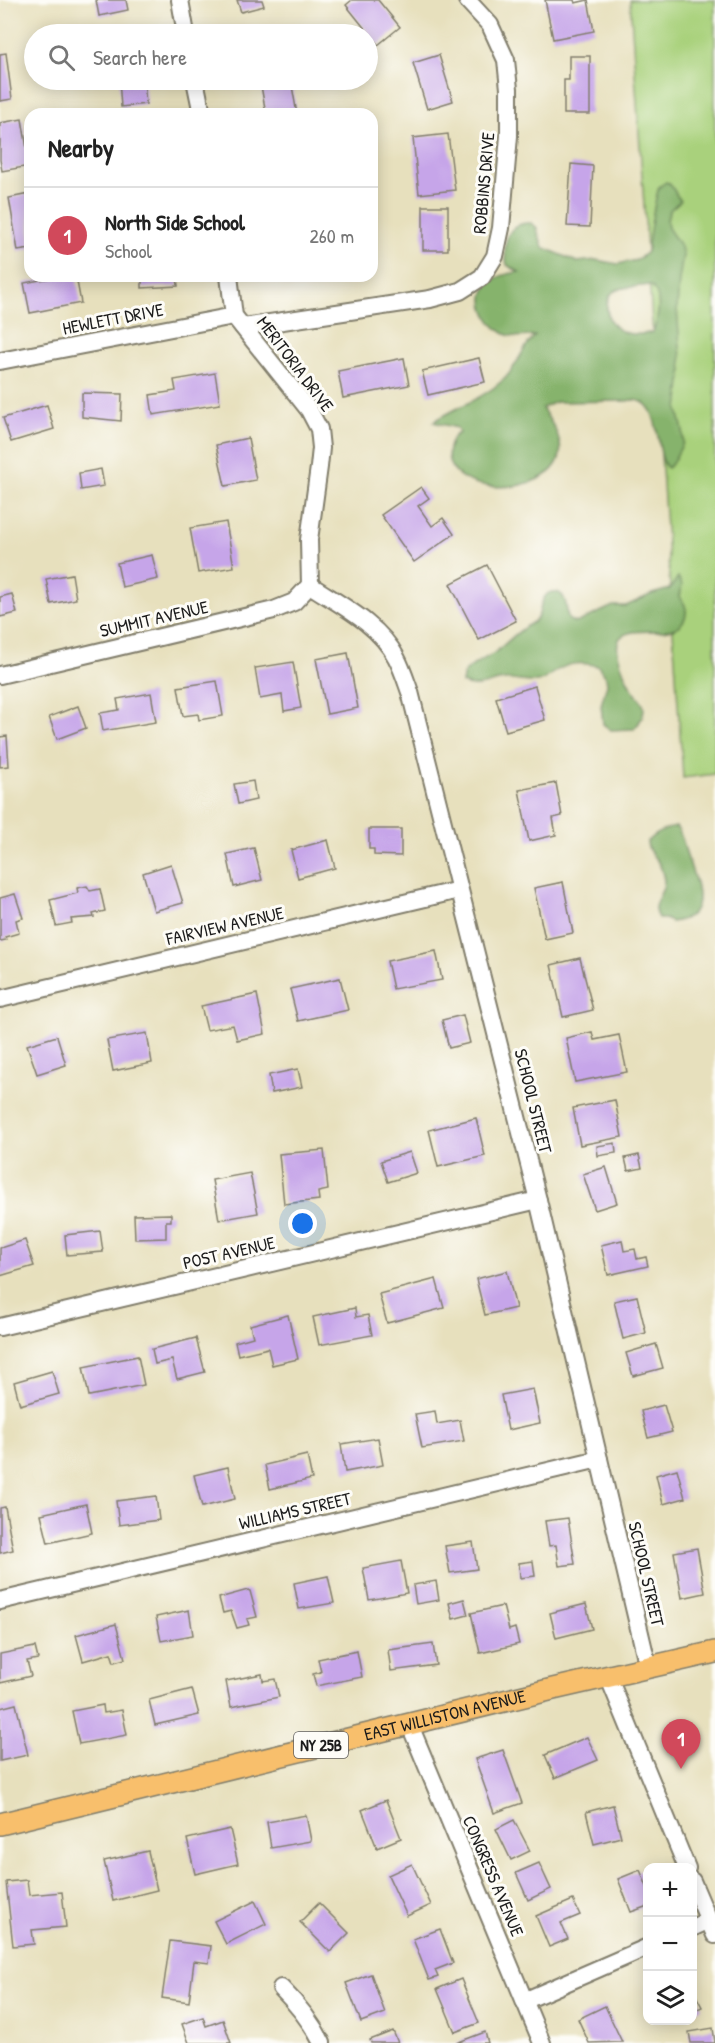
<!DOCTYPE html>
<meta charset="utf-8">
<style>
body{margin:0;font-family:"Patrick Hand",sans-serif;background:#f6f6f6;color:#222}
.controls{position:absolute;right:18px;bottom:18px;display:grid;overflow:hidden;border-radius:12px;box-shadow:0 3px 15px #0003}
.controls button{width:54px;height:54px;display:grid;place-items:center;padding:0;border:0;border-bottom:2px solid #e0e0e0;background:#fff;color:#222;font:30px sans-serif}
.you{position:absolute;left:303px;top:1224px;width:21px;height:21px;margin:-15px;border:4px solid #fff;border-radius:50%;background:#1a73e8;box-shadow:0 0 0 9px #1a73e833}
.badge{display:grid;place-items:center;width:39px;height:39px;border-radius:50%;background:#d1495b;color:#fff;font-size:20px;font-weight:700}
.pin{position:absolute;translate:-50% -50px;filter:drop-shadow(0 2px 3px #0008)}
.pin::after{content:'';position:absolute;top:32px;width:21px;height:18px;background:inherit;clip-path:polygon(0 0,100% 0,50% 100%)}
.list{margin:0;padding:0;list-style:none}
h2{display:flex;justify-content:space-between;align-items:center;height:78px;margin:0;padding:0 24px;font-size:26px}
h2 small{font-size:20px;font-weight:400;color:#767676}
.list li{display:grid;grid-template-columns:39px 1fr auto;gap:18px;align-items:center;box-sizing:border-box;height:96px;padding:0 24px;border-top:2px solid #e0e0e0}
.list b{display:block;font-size:22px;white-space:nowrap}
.list p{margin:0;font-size:20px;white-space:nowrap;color:#767676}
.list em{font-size:20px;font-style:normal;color:#767676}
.icon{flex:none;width:33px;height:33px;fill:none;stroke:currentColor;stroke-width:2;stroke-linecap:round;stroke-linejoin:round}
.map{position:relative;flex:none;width:715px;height:2043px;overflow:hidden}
.search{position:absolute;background:#fff;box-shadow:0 3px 15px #0003;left:24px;top:24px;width:354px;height:66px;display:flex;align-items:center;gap:15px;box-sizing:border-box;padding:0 21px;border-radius:33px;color:#767676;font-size:22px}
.panel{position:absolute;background:#fff;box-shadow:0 3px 15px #0003;left:24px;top:108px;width:354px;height:174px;border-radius:18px}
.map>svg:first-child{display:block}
.green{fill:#a9d17c;stroke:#62764c;stroke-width:1.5}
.forest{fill:#86b36c;stroke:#516844;stroke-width:1.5;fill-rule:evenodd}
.building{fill:#c6a5e9}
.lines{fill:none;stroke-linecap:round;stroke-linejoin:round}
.minor-casing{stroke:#827e6c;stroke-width:20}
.major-casing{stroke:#827e6c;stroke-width:24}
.minor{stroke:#fff;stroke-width:16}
.major{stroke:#f8bf6c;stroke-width:21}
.labels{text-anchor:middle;stroke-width:6;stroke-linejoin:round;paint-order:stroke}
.shield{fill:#fdfcf7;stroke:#605f5e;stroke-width:1.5}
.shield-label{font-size:16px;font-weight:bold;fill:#1c1c1c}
.street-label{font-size:18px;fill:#1c1c1c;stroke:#fdfcf7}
</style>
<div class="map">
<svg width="715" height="2043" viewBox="0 0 715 2043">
<rect width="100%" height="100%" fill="#fdfcf7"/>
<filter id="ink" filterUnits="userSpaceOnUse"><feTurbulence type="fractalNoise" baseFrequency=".0167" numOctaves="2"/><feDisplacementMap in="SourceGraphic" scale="12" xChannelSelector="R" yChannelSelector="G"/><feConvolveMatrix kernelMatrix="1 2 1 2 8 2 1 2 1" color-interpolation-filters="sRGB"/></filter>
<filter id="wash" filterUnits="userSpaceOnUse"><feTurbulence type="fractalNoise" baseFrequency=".008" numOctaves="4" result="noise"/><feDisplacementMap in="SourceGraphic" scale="24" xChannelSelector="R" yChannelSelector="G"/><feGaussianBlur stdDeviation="1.35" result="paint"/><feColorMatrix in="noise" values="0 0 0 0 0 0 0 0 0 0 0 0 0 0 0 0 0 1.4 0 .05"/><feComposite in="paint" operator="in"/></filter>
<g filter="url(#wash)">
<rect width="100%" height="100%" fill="#e7e0bd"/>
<path class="green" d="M630 0H715V774L683 778Z"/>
<g class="forest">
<path d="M666 182C674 184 674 195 681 200L669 211 667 221 668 228 681 247 683 255 679 280 677 308 682 372 678 410 683 431V443L672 464 667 468C653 452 665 392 626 401L556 402 542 408C551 422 563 438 560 455 551 499 438 498 449 448 451 441 452 436 459 433L457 428 433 422C456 407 482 399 502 381 517 369 522 346 535 336 525 336 513 339 503 333 488 324 475 299 489 284 497 275 508 274 519 272L507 265C502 245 506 222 531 223L536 227 543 247 577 262 596 260 618 264 637 260 647 252C650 231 653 206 659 187ZM650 285C664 296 658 318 653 332 631 338 607 332 607 306 607 301 609 297 612 293 620 286 639 287 650 285Z"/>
<path d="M678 577 682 585 680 597C685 604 688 610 685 618 676 641 636 624 621 637 610 647 628 683 635 693 637 696 642 700 643 704 646 713 640 723 634 729L611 730 603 724 601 705 607 684 606 677 598 666C581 662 568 662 553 673 548 677 543 681 537 682 526 683 515 679 504 680 489 682 477 691 462 683 463 678 463 674 466 671 474 663 485 659 494 653 506 644 516 632 530 624 534 622 538 619 539 614 541 606 543 589 557 592 569 596 565 612 569 620L576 623 613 606H626L652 594 670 589Z"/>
<path d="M676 827C683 835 683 844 686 853 694 879 715 917 671 922L665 919H659C647 904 666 894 664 880 663 875 661 866 658 862 654 856 647 851 647 842 653 834 666 828 676 827Z"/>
</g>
<g id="blocks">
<g class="building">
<path d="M96 0H126L128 10 99 16Z"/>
<path d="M237 0H262L264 6 241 12Z"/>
<path d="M352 0H378L400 27 378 45 346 5Z"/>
<path d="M545 0H574L575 3 588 0 594 31 553 39Z"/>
<path d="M6 53 12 99 0 101V54Z"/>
<path d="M439 55 453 101 427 109 413 63Z"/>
<path d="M569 56H590V114H564V80H569Z"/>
<path d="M119 80H144L146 104 121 107Z"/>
<path d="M260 80H291L297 114H266Z"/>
<path d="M22 119 30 166 2 171 0 160V123Z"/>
<path d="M448 134 455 190 419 194 413 138Z"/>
<path d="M571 164 593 166 590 227 567 226Z"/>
<path d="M29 194 30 249 18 251 9 198Z"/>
<rect x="423" y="206" width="25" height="44"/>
<path d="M62 276H76L81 303 30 313 24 283Z"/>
<path d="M142 276H177L178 286 142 288Z"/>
<path d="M404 358 409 385 343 398 338 371Z"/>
<path d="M479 358 485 382 428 395 422 371Z"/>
<path d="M215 373 220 404 153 415 150 395 176 391 174 380Z"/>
<path d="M82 393 122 394 121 421 82 417Z"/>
<path d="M47 405 54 429 11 442 3 418Z"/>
<path d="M248 438 256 480 225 486 216 445Z"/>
<path d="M101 469 104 486 81 490 79 473Z"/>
<path d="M421 487 429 498 418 506 432 526 443 518 454 534 414 562 381 515Z"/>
<path d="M226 522 234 567 198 573 190 528Z"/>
<path d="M152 555 158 579 122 587 117 563Z"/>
<path d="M487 565 516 621 479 640 450 584Z"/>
<path d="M72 574 76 599 51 604 46 579Z"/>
<path d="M12 594 17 613 0 617V597Z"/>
<path d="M348 653 358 708 327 714 316 659Z"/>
<path d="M293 662 301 708 284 711 282 695 260 699 255 668Z"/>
<path d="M217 681 223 716 199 720 198 714 183 716 178 687Z"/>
<path d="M535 686 545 720 506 731 496 698Z"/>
<path d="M151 693 156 722 103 731 100 713 119 710 117 699Z"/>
<path d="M78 706 86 728 57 739 49 717Z"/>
<path d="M7 736 9 766 0 767V737Z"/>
<path d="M253 781 256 800 238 804 234 784Z"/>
<path d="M556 783 562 816 553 818 556 835 529 841 519 790Z"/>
<path d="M369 829H401V856L374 855V849H369Z"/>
<path d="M328 840 335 868 298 878 291 850Z"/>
<path d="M254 848 262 880 234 887 227 854Z"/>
<path d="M171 864 183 903 154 911 143 873Z"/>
<path d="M563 882 573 933 545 939 534 888Z"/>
<path d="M87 886 90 891 100 889 105 911 93 914 94 917 71 919 72 923 56 926 50 900 78 893 77 888Z"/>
<path d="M15 894 23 918 16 920 19 933 5 937 6 940 0 941V898Z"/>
<path d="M436 951 442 980 393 989 387 961Z"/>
<path d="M580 958 593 1010 563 1017 551 965Z"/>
<path d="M340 978 348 1010 298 1021 290 989Z"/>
<path d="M257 994 265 1034 237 1040 233 1025 207 1030 201 1006Z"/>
<path d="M463 1015 470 1043 449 1048 442 1020Z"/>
<path d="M592 1032 594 1040 619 1035 627 1072 575 1082 566 1038Z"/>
<path d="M147 1033 152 1063 113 1071 107 1040Z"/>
<path d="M57 1036 66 1065 37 1074 27 1045Z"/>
<path d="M298 1069 302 1087 272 1093 269 1075Z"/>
<path d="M615 1100 622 1137 580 1145 573 1108Z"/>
<path d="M476 1118 485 1156 438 1167 429 1130Z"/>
<path d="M615 1143 616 1153 598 1156 597 1146Z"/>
<path d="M324 1150 328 1190 318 1192 319 1200 284 1204 279 1154Z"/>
<path d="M410 1152 417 1173 388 1182 381 1161Z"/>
<path d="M639 1155 642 1168 628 1171 625 1158Z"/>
<path d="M606 1167 617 1203 595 1210 583 1174Z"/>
<path d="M250 1173 258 1213 219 1220 212 1180Z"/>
<path d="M171 1214V1221H166V1238L135 1239 134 1215Z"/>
<path d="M100 1231 103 1252 67 1255 65 1235Z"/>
<path d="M25 1240 34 1266 0 1276V1248Z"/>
<path d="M622 1240 624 1251 635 1249 637 1259 646 1257 648 1266 608 1275 601 1245Z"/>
<path d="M507 1271 516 1308 485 1315 476 1279Z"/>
<path d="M436 1279 444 1308 387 1323 379 1294Z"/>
<path d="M637 1296 646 1333 623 1339 614 1301Z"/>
<path d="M355 1308 356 1317 368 1315 372 1335 319 1345 313 1317Z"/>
<path d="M288 1315 298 1359 272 1365 268 1348 238 1355 235 1342 253 1337 250 1325Z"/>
<path d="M196 1338 205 1372 177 1379 172 1360 155 1364 152 1349Z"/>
<path d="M656 1344 663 1368 633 1376 626 1353Z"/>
<path d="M138 1356 144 1385 89 1396 83 1367Z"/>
<path d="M52 1371 59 1394 20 1405 14 1382Z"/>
<path d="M533 1389 540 1423 508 1430 501 1395Z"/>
<path d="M664 1405 672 1432 648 1438 641 1411Z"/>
<path d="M435 1411 437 1424 460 1420 464 1441 422 1448 415 1414Z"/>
<path d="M378 1438 383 1465 345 1472 341 1444Z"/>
<path d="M307 1455 312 1479 270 1489 265 1465Z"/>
<path d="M228 1467 235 1499 202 1507 194 1475Z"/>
<path d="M677 1469 685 1498 663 1504 656 1475Z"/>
<path d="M156 1496 159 1520 119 1525 116 1501Z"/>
<path d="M86 1504 92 1533 48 1543 41 1514Z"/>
<path d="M5 1507 13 1550 0 1553V1508Z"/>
<path d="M568 1518 575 1564 559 1566 556 1545 549 1546 545 1521Z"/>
<path d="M473 1542 477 1569 450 1573 445 1546Z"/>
<path d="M697 1548 705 1593 682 1598 674 1552Z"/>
<path d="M401 1561 407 1593 369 1600 363 1568Z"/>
<path d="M533 1561 535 1576 520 1578 519 1563Z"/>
<path d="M328 1576 334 1603 299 1609 294 1583Z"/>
<path d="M436 1581 439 1600 416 1604 413 1585Z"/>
<path d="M248 1590 250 1591 257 1617 247 1619 249 1625 237 1628 231 1611 223 1613 219 1598Z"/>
<path d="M464 1599 468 1615 453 1619 449 1603Z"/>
<path d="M586 1604 592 1629 556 1638 550 1613Z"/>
<path d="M503 1606 509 1630 515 1628 519 1644 480 1653 471 1613Z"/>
<path d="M189 1610 193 1635 161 1641 156 1617Z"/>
<path d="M116 1624 125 1659 114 1662 111 1653 83 1661 76 1635Z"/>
<path d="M433 1644 436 1665 391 1671 388 1650Z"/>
<path d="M35 1647 38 1659 27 1661 31 1676 0 1683V1654Z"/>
<path d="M357 1651 362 1677 316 1686 313 1674 321 1672 318 1659Z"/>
<path d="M262 1674 263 1681 275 1679 279 1697 231 1707 226 1681Z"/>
<path d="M192 1689 199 1715 155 1725 149 1700Z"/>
<path d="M16 1704 28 1755 0 1761V1708Z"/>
<path d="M103 1705 104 1713 122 1710 127 1735 79 1744 72 1711Z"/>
<path d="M587 1737 598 1760 555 1778 545 1755Z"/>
<path d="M503 1750 522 1803 494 1813 475 1759Z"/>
<path d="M386 1800 401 1838 377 1848 362 1810Z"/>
<path d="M613 1805 621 1837 594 1844 586 1812Z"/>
<path d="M306 1815 311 1841 271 1848 267 1822Z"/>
<path d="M514 1820 530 1851 511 1860 496 1829Z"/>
<path d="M230 1829 238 1864 195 1874 187 1839Z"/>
<path d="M148 1851 157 1890 113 1901 104 1861Z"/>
<path d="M539 1863 551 1889 528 1900 516 1873Z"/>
<path d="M412 1864 431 1905 407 1916 388 1875Z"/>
<path d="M640 1870 648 1889V1906L631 1912 618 1879Z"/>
<path d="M27 1880 29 1895 62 1892 66 1927 32 1930 34 1944 13 1946 6 1882Z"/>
<path d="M573 1900 580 1915 561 1923 568 1939 549 1947 536 1916Z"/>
<path d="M255 1901 266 1924 226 1944 214 1921Z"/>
<path d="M319 1903 349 1933 330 1952 300 1922Z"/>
<path d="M440 1929 453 1963 435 1970 438 1977 429 1980 413 1939Z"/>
<path d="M170 1941 211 1946 209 1963 194 1961 189 2002 162 1998Z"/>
<path d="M371 1974 385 2013 361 2022 346 1983Z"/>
<path d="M461 1979 479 2023 455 2032 437 1989Z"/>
<path d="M692 1988 702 2007 692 2012Z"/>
<path d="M605 2006 622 2042 589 2043 578 2019Z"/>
<path d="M203 2017 206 2026 223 2020 231 2043H189L182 2024Z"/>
<path d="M713 2028 715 2043H691L689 2032Z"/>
<path d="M393 2031 398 2043H371L370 2040Z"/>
<path d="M485 2032 488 2043H456Z"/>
</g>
</g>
</g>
<g filter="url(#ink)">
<use href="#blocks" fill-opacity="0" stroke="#827e6c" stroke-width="1.5"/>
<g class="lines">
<defs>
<g id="minor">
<path d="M180 0 186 34"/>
<path d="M195 80 202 114"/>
<path d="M229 276 234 316 309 410 319 429 321 448 319 467 309 540 310 585"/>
<path d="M243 327 430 299 460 291 482 277 495 256 501 228 509 136V89L506 60 490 25 467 0"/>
<path d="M0 361 234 316"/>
<path d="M310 585C340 605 379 624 396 657 402 668 406 681 410 692L538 1200 648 1667"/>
<path d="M0 675 274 610 294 602 310 585"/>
<path d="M0 999 459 890"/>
<path d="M0 1327 538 1200"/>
<path d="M0 1601 599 1459"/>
<path d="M608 1676 687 1868"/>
<path d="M409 1723 542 2043"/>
<path d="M692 1881 715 1935"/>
<path d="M692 1928 709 1920"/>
<path d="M281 1988C298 2005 311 2021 322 2043"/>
<path d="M524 2001 648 1947"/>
</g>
<g id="major">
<path id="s1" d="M0 1824 553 1689 715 1652"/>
</g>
</defs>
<use href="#minor" class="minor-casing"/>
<use href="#major" class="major-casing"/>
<use href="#minor" class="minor"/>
<use href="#major" class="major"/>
</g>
</g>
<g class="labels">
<rect class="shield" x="294" y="1732" width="54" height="26" rx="4.5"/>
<g class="shield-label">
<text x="321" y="1751">NY 25B</text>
</g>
<g class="street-label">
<text transform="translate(484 183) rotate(-85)" y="6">ROBBINS DRIVE</text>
<text transform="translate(113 319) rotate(-11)" y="6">HEWLETT DRIVE</text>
<text transform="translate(295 364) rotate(53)" y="6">MERITORIA DRIVE</text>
<text transform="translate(154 619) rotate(-13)" y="6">SUMMIT AVENUE</text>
<text transform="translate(225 926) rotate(-13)" y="6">FAIRVIEW AVENUE</text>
<text transform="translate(533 1101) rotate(76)" y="6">SCHOOL STREET</text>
<text transform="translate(229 1253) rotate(-13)" y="6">POST AVENUE</text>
<text transform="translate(295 1511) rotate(-13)" y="6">WILLIAMS STREET</text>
<text transform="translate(646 1574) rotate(77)" y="6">SCHOOL STREET</text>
<text dy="6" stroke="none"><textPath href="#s1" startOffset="458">EAST WILLISTON AVENUE</textPath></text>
<text transform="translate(493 1876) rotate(67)" y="6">CONGRESS AVENUE</text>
</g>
</g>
</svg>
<div class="controls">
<button>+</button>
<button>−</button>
<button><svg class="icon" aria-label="layers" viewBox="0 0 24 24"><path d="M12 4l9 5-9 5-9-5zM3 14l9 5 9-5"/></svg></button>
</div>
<div class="you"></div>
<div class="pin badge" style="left:681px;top:1769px">1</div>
<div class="search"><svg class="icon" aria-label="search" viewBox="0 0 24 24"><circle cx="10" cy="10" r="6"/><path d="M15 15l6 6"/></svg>Search here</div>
<section class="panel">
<h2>Nearby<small></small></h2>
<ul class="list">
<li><span class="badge">1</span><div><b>North Side School</b><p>School</p></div><em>260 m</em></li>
</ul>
</section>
</div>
